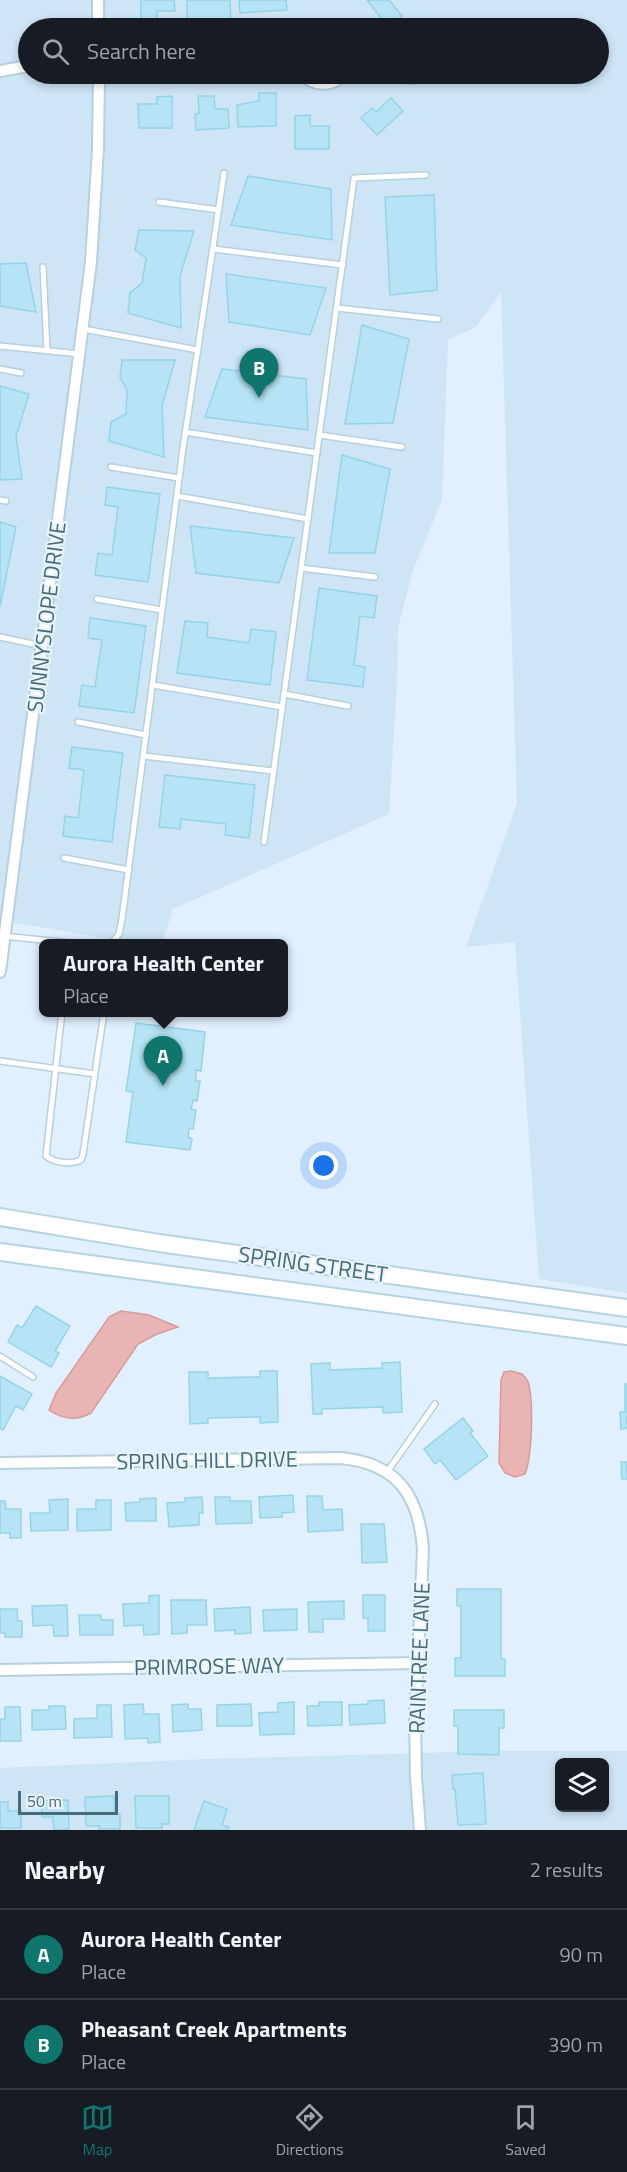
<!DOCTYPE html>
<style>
body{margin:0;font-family:"Titillium Web",sans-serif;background:#242831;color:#f1f3f6}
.controls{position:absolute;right:18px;bottom:18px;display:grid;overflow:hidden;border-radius:9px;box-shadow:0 3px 9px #0003}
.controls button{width:54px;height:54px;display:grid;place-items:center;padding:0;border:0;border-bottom:2px solid #363941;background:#171b24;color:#f1f3f6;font:30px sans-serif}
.scale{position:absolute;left:18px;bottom:15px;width:100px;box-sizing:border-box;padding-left:6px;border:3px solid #466b76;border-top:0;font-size:16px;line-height:21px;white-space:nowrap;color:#466b76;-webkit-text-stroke:4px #e8f4ff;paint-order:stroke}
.you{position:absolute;left:324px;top:1166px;width:21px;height:21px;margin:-15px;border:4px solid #fff;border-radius:50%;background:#1a73e8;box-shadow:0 0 0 9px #1a73e833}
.badge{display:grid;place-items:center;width:39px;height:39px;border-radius:50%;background:#0f766e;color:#fff;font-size:20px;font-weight:700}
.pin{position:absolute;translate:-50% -50px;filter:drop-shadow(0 2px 3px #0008)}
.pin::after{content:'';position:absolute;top:32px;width:21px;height:18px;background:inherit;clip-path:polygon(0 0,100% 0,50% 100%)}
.popup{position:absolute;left:39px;top:939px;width:249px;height:78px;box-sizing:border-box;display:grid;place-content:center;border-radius:9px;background:#171b24;filter:drop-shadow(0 2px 4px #0005);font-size:20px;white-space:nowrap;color:#9ea1a6}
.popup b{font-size:22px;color:#f1f3f6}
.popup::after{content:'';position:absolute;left:50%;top:100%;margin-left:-12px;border:12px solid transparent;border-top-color:#171b24}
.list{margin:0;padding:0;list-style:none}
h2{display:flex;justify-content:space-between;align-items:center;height:78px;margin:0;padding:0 24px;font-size:26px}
h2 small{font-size:20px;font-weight:400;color:#9ea1a6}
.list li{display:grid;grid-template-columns:39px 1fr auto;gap:18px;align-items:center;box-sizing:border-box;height:90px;padding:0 24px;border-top:2px solid #363941}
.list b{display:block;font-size:22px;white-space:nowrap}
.list p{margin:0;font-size:20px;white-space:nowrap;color:#9ea1a6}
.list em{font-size:20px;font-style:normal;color:#9ea1a6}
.icon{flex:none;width:33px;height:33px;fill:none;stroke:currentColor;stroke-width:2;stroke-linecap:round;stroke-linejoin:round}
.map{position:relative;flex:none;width:627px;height:1830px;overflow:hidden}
.search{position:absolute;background:#171b24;box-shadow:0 3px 9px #0003;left:18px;right:18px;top:18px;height:66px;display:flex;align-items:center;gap:15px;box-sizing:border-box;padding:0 21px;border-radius:33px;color:#9ea1a6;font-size:22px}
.sheet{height:258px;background:#171b24}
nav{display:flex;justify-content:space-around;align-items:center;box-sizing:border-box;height:84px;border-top:2px solid #363941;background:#171b24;font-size:16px;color:#9ea1a6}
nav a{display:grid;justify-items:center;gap:3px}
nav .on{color:#0f766e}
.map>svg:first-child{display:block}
.residential{fill:#cee5f6;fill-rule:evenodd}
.water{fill:#e8b4b4;stroke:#da9a99;stroke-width:1.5}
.building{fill:#b6e4f5;stroke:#95d4e8;stroke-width:1.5}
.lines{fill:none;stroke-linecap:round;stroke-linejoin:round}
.lane-casing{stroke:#b7d0dd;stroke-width:8}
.street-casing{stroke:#b7d0dd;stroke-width:14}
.secondary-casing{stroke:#b4d3e3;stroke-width:20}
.lane{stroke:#fff;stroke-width:5}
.street{stroke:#fff;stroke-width:10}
.secondary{stroke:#fff;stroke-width:16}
.labels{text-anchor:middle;stroke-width:4.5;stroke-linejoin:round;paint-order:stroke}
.street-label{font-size:22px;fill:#466b76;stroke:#e8f4ff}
</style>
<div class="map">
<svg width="627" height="1830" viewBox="0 0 627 1830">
<rect width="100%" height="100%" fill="#e0f0fe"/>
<g class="residential">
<path d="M0 0H627V1293L539 1279 515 942 466 947 517 803 501 292 476 327 448 340 442 500 413 570 398 628 397 681 389 814 173 909 162 943H132L0 920ZM28 28H598V74H28Z"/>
<path d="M492 1751H627V1830H0V1768L208 1759ZM560 1762H604V1808H560Z"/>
</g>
<g class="water">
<path d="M121 1311 149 1315 178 1327 157 1334 138 1344 91 1413C77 1421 62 1419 49 1410L56 1393 109 1317Z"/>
<path d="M511 1371 522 1374C524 1376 527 1379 528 1382 534 1399 532 1457 525 1474L515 1477 505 1473 499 1463 501 1380 504 1372Z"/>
</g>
<g class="building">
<path d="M141 0H174L175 11H157V24H141Z"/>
<path d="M187 0H230L231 22H209V19H187Z"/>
<path d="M239 0H286L287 10 240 13Z"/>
<path d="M367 0H389L402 16 388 27Z"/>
<path d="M399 74H415V84L398 83Z"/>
<path d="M259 93H276V126L238 127 237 105 259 101Z"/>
<path d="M172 96V128H139L138 104H157V97Z"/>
<path d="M198 96H214L215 109H228L229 128 196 130 195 114 199 113Z"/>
<path d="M391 98 403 111 377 135 361 118 372 108 376 112Z"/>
<path d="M310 115V126H329V149H295V116Z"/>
<path d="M248 176 331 189 332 240 231 225Z"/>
<path d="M434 195 437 290 390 295 385 197Z"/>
<path d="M139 230 194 231 180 276 181 328 128 313 130 293 142 283 146 258 135 250Z"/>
<path d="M26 263 36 312 0 306V264Z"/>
<path d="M226 274 326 288 310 335 229 322Z"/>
<path d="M362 325 409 339 393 423 345 424Z"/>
<path d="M122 360H175L162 406 164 457 109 441 111 422 126 414 127 390 120 377Z"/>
<path d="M222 369 306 379 308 430 205 417Z"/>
<path d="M0 386 29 394 16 436 22 479 0 480Z"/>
<path d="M342 455 390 469 375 553H329Z"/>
<path d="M107 487 160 494 148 582 95 575 98 553 112 555 118 507 105 505Z"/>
<path d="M0 522 16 527 0 607Z"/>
<path d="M190 526 294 538 279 583 196 573Z"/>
<path d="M319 588 377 596 374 618 360 616 354 665 365 667 363 687 307 680Z"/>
<path d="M90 618 146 626 134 713 79 706 82 685 95 687 102 640 88 638Z"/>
<path d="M185 621 208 623 207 637 249 643 251 629 276 632 270 685 177 673Z"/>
<path d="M72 747 123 753 112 842 63 836 65 816 78 818 84 770 69 768Z"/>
<path d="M165 775 255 785 249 838 225 835 226 824 181 819 180 829 159 827Z"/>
<path d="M136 1023 205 1032 201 1071 196 1070V1081H200L197 1101 193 1100 191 1109 196 1110 193 1129 189 1128 188 1137 192 1139 190 1150 126 1142 133 1092 126 1091Z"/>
<path d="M36 1306 70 1326 55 1351 59 1353 51 1367 8 1342 17 1325 22 1328Z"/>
<path d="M400 1362 402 1412 383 1413V1407L322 1409V1414H313L311 1364 330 1363V1370L382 1368V1363Z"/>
<path d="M260 1371H277L278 1422 260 1423V1417L208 1418V1423L190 1424 189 1372H208V1378L260 1377Z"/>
<path d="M0 1376 32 1394 23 1410 16 1406 3 1430 0 1428Z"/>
<path d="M625 1384H627V1428L621 1429 620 1412H625Z"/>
<path d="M463 1418 473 1431 470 1433 488 1456 456 1480 440 1460 435 1464 424 1449Z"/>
<path d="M621 1462H627V1479H622Z"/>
<path d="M293 1495 294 1512 282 1513V1517L260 1518 259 1497Z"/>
<path d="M307 1496H322L323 1510 342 1509 343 1530 308 1532Z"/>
<path d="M202 1497 203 1513H199V1525L169 1527 167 1503 185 1502V1498Z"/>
<path d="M215 1497H230V1501H251L252 1523 216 1524Z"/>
<path d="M156 1498V1521H126L125 1503 140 1502V1499Z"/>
<path d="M68 1499V1530L31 1531 30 1513H50L49 1500Z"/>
<path d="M96 1500H111V1530L77 1531V1509H96Z"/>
<path d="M0 1501H5L6 1509H21V1538H10V1533H0Z"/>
<path d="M361 1524H384L387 1562 362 1563Z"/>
<path d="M457 1589H501V1659H505V1676H455V1658H461V1606H457Z"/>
<path d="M159 1595V1634L144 1635 143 1625 124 1626 123 1604 149 1603V1596Z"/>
<path d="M363 1595H385V1631H368V1618H363Z"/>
<path d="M171 1600H206L207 1625H187V1633L172 1634Z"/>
<path d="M344 1601V1619H323V1632H309L308 1602Z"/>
<path d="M67 1605 68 1636H54L53 1625 33 1626 32 1606Z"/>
<path d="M250 1607 251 1633 235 1634V1630L215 1631 214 1609Z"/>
<path d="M0 1609H17L18 1621H22V1637H5V1633H0Z"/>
<path d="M297 1609V1630L264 1631 263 1610Z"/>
<path d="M79 1615H101V1620H113V1635H80Z"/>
<path d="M384 1700 385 1723 350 1725 349 1705 368 1704V1701Z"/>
<path d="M294 1702V1734L260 1735 259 1713 278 1712V1703Z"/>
<path d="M319 1702H342V1725L308 1726 307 1706H319Z"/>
<path d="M143 1704 144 1714H159L160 1742 148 1743V1738L125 1739 124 1705Z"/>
<path d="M188 1704V1709H201L202 1730 173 1732 172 1705Z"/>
<path d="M251 1704 252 1726H217V1705Z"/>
<path d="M97 1705H111L112 1737 74 1738V1719L97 1718Z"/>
<path d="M49 1706H65L66 1729 32 1730V1710H49Z"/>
<path d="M5 1707H20L21 1741H0V1719H5Z"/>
<path d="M454 1710H504V1728H499V1755L458 1754V1726H454Z"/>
<path d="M483 1773 486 1824 458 1825 455 1789H453L452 1775Z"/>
<path d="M114 1796V1814H120V1829H99V1826H86L85 1797Z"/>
<path d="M135 1796H169V1824H162V1828H136Z"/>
<path d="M68 1800 69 1829 54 1830 53 1817H42L41 1801Z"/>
<path d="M204 1801 227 1809 222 1825 229 1827 228 1830H194Z"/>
<path d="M0 1802H8V1811H21V1828H0Z"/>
</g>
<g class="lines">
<defs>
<g id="lane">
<path d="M159 202 219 210"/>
<path d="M213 249 343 265"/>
<path d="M43 267 47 350"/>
<path d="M337 308 438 319"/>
<path d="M83 329 198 350"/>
<path d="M0 346 80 354"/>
<path d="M0 369 21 373"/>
<path d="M185 432 317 453"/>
<path d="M319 435 402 447"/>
<path d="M111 467 179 478"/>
<path d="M177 496 308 519"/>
<path d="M0 500 6 501"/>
<path d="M301 568 375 577"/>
<path d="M97 599 162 610"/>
<path d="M0 637 42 646"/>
<path d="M153 685 282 707"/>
<path d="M284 694 348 706"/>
<path d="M78 722 146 735"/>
<path d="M144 756 273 771"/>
<path d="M264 842 354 178 426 175"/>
<path d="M64 858 129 870"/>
<path d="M4 936 80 944"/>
<path d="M111 944 119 934 122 919 182 455 224 173"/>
<path d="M62 1012 46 1156C55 1163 71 1165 81 1160L83 1154 104 1012"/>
<path d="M0 1061 95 1074"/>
<path d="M0 1356 33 1377"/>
<path d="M387 1472 435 1404"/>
</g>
<g id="street">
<path d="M98 0V28"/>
<path d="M0 71 28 66"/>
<path d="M301 74C314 86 332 88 344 74"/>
<path d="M0 972 91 262 98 149 99 74"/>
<path d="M0 1463 340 1458C397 1463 419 1495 423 1549L415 1716 416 1777 420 1830"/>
<path d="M0 1670 419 1663"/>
</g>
<g id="secondary">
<path d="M0 1217 159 1243 627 1308"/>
<path d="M0 1252 627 1336"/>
</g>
</defs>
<use href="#lane" class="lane-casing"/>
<use href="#street" class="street-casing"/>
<use href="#secondary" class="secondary-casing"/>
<use href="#lane" class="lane"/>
<use href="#street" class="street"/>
<use href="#secondary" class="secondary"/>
</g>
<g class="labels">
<g class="street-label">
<text transform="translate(46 617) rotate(-83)" y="8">SUNNYSLOPE DRIVE</text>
<text transform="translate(313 1264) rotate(8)" y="8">SPRING STREET</text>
<text transform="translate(207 1460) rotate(-1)" y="8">SPRING HILL DRIVE</text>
<text transform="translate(419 1658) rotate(-88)" y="8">RAINTREE LANE</text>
<text transform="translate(209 1666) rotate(-1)" y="8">PRIMROSE WAY</text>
</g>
</g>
</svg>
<div class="controls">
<button><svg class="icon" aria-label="layers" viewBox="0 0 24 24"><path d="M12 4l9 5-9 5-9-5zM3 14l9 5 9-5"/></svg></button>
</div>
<div class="scale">50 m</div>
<div class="you"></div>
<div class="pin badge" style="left:163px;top:1086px">A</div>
<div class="popup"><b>Aurora Health Center</b>Place</div>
<div class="pin badge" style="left:259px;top:398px">B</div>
<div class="search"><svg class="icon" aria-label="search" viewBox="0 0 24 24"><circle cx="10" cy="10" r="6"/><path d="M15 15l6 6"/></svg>Search here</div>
</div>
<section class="sheet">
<h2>Nearby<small>2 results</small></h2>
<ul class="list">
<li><span class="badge">A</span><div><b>Aurora Health Center</b><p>Place</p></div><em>90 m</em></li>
<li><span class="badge">B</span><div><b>Pheasant Creek Apartments</b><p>Place</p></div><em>390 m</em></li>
</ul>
</section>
<nav>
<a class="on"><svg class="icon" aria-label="map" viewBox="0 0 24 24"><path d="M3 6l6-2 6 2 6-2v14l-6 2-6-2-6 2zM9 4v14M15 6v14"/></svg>Map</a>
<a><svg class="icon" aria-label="directions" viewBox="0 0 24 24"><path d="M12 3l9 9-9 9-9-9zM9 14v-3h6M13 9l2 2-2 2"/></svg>Directions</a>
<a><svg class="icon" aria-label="saved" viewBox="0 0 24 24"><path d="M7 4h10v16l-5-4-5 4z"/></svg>Saved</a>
</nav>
